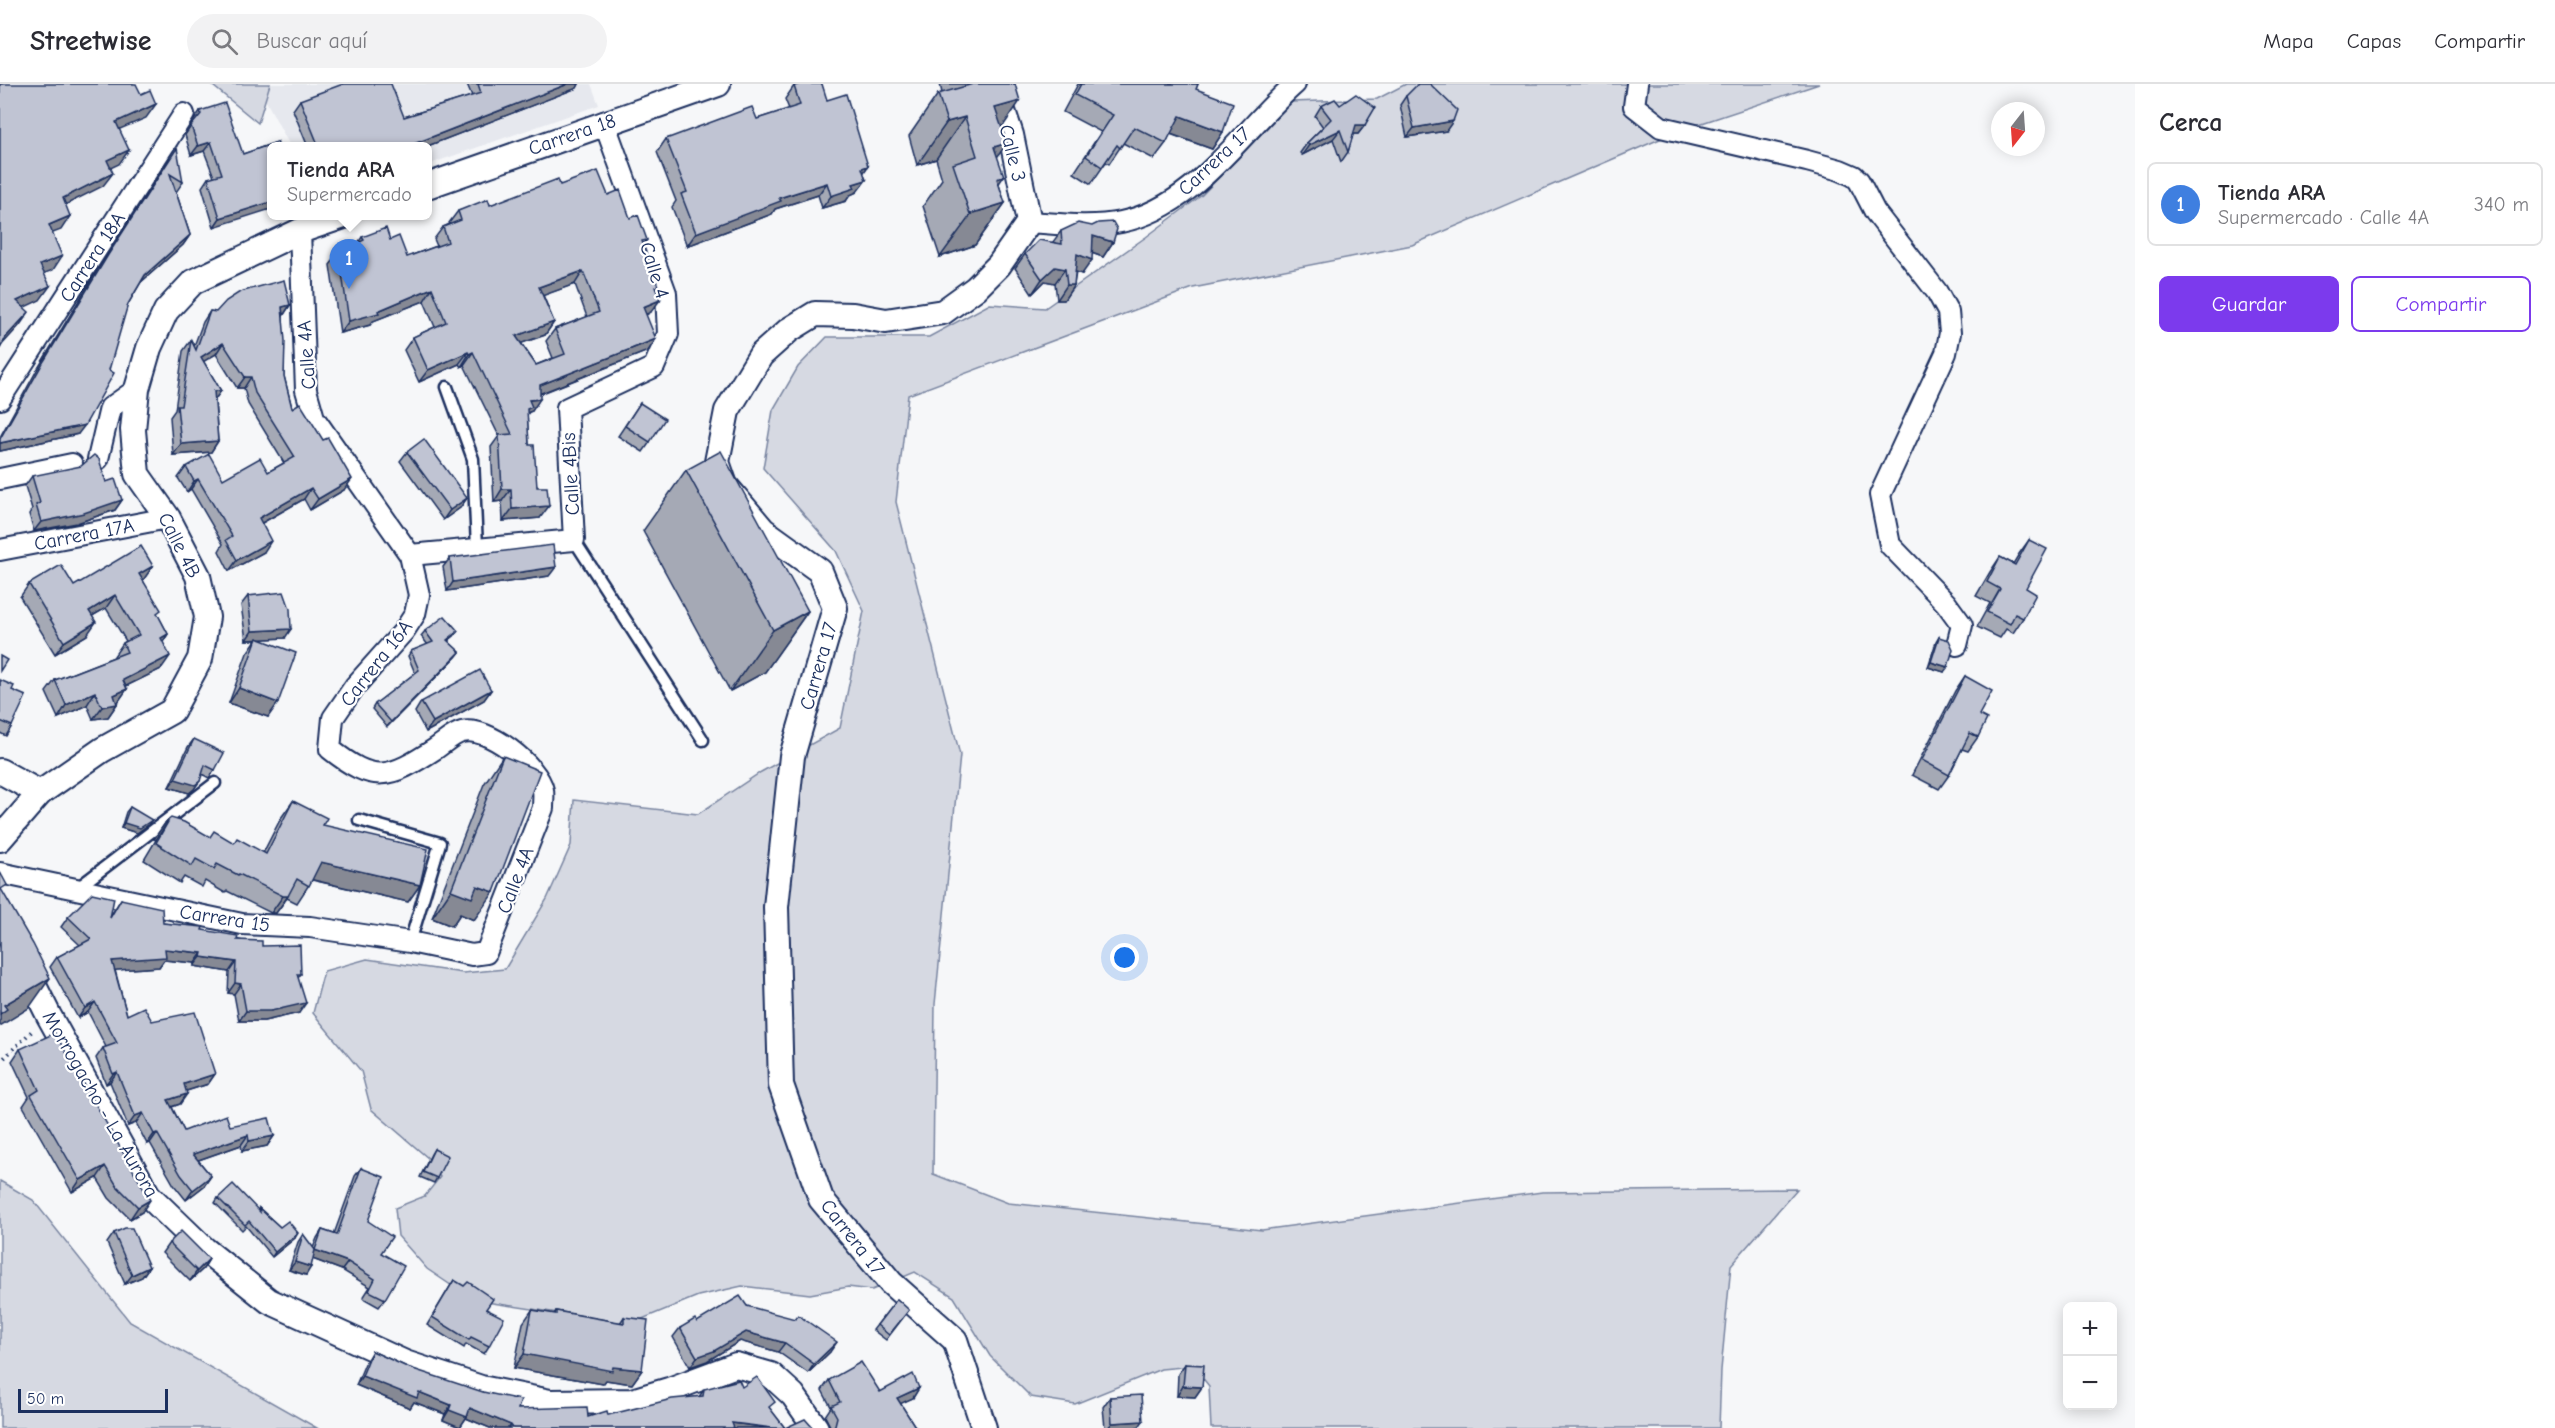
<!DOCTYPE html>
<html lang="es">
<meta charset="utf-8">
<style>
body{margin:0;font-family:"Comic Neue",sans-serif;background:#f2f2f3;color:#2b2b33}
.controls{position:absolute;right:18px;bottom:18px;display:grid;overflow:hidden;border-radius:9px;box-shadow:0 3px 15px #0003}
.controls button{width:54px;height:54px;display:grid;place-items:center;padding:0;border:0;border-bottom:2px solid #e1e1e2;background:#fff;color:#2b2b33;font:30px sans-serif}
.compass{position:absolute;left:1991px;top:18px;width:54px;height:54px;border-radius:50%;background:#fff;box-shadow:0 3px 15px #0003;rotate:197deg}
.scale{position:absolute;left:18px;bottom:15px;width:150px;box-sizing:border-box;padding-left:6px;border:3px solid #1b2f5e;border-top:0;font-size:16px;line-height:21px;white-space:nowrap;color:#1b2f5e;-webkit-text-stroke:4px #fff;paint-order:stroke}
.you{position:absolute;left:1125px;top:874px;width:21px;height:21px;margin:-15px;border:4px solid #fff;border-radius:50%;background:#1a73e8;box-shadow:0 0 0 9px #1a73e833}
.badge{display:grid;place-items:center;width:39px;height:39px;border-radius:50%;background:#7c3aed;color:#fff;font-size:20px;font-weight:700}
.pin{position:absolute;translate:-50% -50px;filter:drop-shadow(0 2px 3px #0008)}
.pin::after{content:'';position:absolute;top:32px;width:21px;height:18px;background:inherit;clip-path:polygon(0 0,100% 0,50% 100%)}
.popup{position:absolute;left:267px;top:58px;width:165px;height:78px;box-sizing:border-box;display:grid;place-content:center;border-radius:9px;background:#fff;filter:drop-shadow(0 2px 4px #0005);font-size:20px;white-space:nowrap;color:#7c7c81}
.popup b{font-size:22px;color:#2b2b33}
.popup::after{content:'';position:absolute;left:50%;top:100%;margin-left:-12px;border:12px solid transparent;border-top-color:#fff}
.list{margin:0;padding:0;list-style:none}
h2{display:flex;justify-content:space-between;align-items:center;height:78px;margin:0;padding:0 24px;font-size:26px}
h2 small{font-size:20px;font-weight:400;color:#7c7c81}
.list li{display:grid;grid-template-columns:39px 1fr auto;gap:18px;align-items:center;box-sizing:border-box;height:84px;margin:0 12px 12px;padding:0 12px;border:2px solid #e1e1e2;border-radius:9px}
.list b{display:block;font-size:22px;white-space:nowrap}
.list p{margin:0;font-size:20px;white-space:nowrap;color:#7c7c81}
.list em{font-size:20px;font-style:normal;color:#7c7c81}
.actions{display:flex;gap:12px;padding:18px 24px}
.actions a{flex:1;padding:14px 0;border:2px solid #7c3aed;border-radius:9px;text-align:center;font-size:21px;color:#7c3aed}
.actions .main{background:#7c3aed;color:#fff}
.icon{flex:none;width:33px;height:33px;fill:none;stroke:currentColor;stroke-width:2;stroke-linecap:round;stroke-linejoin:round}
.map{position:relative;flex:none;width:2135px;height:1344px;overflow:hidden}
header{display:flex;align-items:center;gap:36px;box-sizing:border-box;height:84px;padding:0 30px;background:#fff;border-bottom:2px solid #e1e1e2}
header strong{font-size:28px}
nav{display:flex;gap:33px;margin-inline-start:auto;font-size:21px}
.search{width:420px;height:54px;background:#f2f2f3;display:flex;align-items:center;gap:15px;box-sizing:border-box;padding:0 21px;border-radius:33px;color:#7c7c81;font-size:22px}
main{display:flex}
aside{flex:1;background:#fff}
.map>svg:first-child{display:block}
.built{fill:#e6e8ee}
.green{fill:#d6d9e2;stroke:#7884a0;stroke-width:1.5}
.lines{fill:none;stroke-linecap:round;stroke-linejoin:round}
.service-casing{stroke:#1b2f5e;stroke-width:15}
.minor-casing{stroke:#1b2f5e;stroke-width:24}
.tertiary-casing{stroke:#1b2f5e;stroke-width:28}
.path{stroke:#1b2f5e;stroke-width:4;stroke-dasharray:1.5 4.5;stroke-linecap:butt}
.service{stroke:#fff;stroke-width:10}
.minor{stroke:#fff;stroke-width:20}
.tertiary{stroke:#fff;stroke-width:24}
.wall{fill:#a5a9b5;stroke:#1b2f5e;stroke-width:1.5;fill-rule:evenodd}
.shaded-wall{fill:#868994;stroke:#1b2f5e;stroke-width:1.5}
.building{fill:#c0c4d3;stroke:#1b2f5e;stroke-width:1.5;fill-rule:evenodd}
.labels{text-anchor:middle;stroke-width:4.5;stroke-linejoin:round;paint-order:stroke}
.street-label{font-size:20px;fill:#1b2f5e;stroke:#fff}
</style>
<header>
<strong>Streetwise</strong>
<div class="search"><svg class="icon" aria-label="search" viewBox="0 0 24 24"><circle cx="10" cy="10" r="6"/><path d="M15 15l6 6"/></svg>Buscar aquí</div>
<nav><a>Mapa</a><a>Capas</a><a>Compartir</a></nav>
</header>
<main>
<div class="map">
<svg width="2135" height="1344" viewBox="0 0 2135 1344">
<rect width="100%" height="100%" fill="#f6f7f9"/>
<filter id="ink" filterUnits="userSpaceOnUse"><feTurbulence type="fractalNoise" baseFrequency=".0167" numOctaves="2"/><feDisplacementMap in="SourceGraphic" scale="12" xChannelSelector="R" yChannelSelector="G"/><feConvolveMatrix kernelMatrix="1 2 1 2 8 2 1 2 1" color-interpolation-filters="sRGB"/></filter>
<g filter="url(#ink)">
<path class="built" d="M270 0H591L599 21 427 81V62H290L265 15Z"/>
<g class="green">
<path d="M212 0H270L258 39 213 2Z"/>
<path d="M1406 0H1819L1681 46 1412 161 1193 204 908 311 896 418 960 671 935 920 933 1090 1008 1119 1262 1146 1542 1108 1797 1105 1731 1181 1721 1286 1719 1344H1211L1209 1302 1193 1282 1161 1285 1075 1320 1031 1313 990 1272 954 1213 915 1188 872 1206 848 1203 810 1210 742 1202 698 1212 630 1240 473 1216 427 1185 398 1152 395 1124 425 1112 440 1093 429 1075 371 1025 361 987 313 929 324 887 367 875 463 889 505 885 547 815 571 761 574 716 698 730 761 688 840 644 864 527 836 467 763 384 773 326 798 283 827 253H929L990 220 1045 224 1146 153 1202 111 1292 18 1377 15Z"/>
<path d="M0 1097 33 1116 130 1238 317 1344H0Z"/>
</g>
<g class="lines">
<defs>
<g id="service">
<path d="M447 303 473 375 477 463"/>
<path d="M574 456 703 656"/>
<path d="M359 736 440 759 410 858"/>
<path d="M75 806 215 699"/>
</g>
<g id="minor">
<path d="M1637 0 1634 22 1661 43 1807 77 1840 86 1854 92 1859 97 1875 128 1937 208 1948 228 1950 249 1946 269 1880 411 1890 461 1946 519 1962 541 1957 561"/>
<path d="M1029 138C1059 140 1091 144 1121 138 1196 123 1241 47 1295 0"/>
<path d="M0 315 184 30"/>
<path d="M98 375 110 324 137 305"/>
<path d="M0 395 72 380"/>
<path d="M0 466 168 434"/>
<path d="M410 471 574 456 567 324 654 283 668 250 666 209 604 38"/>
<path d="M0 789 242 840 310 843 410 858 472 871 486 869 543 724C543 718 544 711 543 706 538 682 487 641 462 648 453 650 443 660 435 665 389 695 374 700 330 665L333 634 355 602 404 547 415 530 419 511 410 471 314 334 306 306 300 147"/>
</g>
<g id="tertiary">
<path d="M427 102 718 0"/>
<path d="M0 687 40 709"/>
<path d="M0 755 40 709 102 666 172 627 200 575 207 533 198 492 168 434 137 390 133 346 137 305 149 264 166 227 193 198 300 147 344 132"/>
<path d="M0 833 49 932 148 1111 204 1165 269 1217 405 1279 481 1304 550 1318 632 1317 669 1306 736 1281 771 1291 793 1311 816 1344"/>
<path d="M984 1344 955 1256 891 1199 821 1115 781 1001 776 823 792 672 835 524 820 487 763 446 725 401 717 378 727 327 761 271 789 246 815 230 853 231 886 237 943 228 976 204 999 181 1029 138 1011 51 994 0"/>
</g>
</defs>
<use href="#service" class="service-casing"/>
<use href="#minor" class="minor-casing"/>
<use href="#tertiary" class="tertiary-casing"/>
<path class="path" d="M0 978 33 946"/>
<use href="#service" class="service"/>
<use href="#minor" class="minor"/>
<use href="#tertiary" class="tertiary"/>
</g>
<g class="wall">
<path d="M467 0H579L577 4 425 63H308L293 26 300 16 404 33 472 12Z"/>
<path d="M940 0H1015L1002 44 997 73 999 101 1005 119 975 161 940 173 923 122 942 95 936 75 917 81 909 52 938 10 942 9Z"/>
<path d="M1078 0H1198L1196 5 1223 48 1212 65 1170 50 1166 59 1154 75 1123 59 1109 80 1106 78 1091 100 1074 89 1101 48 1063 28Z"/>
<path d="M794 2 827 16 868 82 863 89 857 108 850 111 846 117 822 124 818 111 775 125 772 130 687 162 672 123 676 117 657 68 666 55 757 35 789 25 785 15Z"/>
<path d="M1406 12 1446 47 1407 53 1400 21Z"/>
<path d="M1340 21 1365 41 1358 50H1353L1348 68 1341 78 1333 55 1302 71 1300 69 1307 59 1323 43 1315 32 1321 22Z"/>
<path d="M200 27 243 70 277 58 214 143 202 103 208 94 214 93 204 67 191 71 185 51 194 38V36Z"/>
<path d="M170 74 183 98 176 108 190 151 183 161 141 198 128 220 78 350 0 367V353L37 286 101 180Z"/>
<path d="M560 101 608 111 630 134 647 156 643 161 655 205 651 228 646 231 648 267 540 310 532 327 529 328 527 330 529 361 537 403 540 434 503 437 502 417 494 418 491 363 499 352 464 281 461 283 459 280 419 298 404 266 413 253 435 243 424 217 373 237 370 241 340 249 330 181 339 169 358 159 362 153 390 156 407 173 437 162 434 155 443 143 450 140 449 139 458 127 490 121ZM575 200 587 233 555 245 546 257 553 274 536 281 521 259 545 251 554 238 543 211Z"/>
<path d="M1061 147 1113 158 1103 173 1092 169 1082 190 1076 188 1074 201 1064 216H1057L1055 199 1045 197 1032 210 1015 184 1025 170 1053 158Z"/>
<path d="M290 221 283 232 284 292 292 324 344 406 310 426 304 415 262 439 264 468 229 487 219 467 223 460 191 405 187 408 178 394 186 383 223 395 268 388 284 379 248 320 244 304H237L216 270 203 277 221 307 215 315 218 357 211 368 173 371 170 333 175 326 183 267 191 256 194 262 203 238 210 227 216 228Z"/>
<path d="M640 319 650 358 643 368 618 352Z"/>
<path d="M407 368 467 414 460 424 443 436 400 377Z"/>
<path d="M686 386 808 527 765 588 730 607 643 447Z"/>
<path d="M32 392 106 398 122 416 115 426 77 439 34 447 29 430 32 425 25 402Z"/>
<path d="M2029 456 2023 534 2013 549 2006 545 2000 554 1977 543 1990 519 1976 512 1990 488 2000 473 2013 480 2019 470Z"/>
<path d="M450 474 549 492 447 507 443 483Z"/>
<path d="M153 482 143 496 158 531 168 550 163 558 161 585 126 602 127 605 118 618 117 619V620L108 633 93 635 87 621 58 634 46 608 55 596 114 573V572L123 559 126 557 106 524 92 532 87 551 55 570 20 513 29 500 74 502Z"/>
<path d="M248 512 285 554 260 555 268 633 229 619 247 569 256 556H246L241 521Z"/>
<path d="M425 547 454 552 448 557 460 568 456 573 387 643 372 625 375 620 415 589 408 572 411 567 428 561 421 552Z"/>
<path d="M1939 553 1944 588 1928 583 1936 558Z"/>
<path d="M1965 592 1979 631 1978 653 1968 667 1962 665 1949 691 1939 705 1912 691 1955 607Z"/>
<path d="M0 596 12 606V642L6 652 0 649Z"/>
<path d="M491 606 484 616 426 648 415 628 421 618Z"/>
<path d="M194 655 215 686 209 694 202 690 194 705 189 709 169 703 188 663Z"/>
<path d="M503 672 474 836 460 830 452 842 432 834 484 700Z"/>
<path d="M293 717 323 741 420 801 408 818 312 796 297 819 287 814 276 829H271L227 807 225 809 205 797 202 803 184 793 180 799 144 776 156 756 154 755 166 738 210 753 234 759 263 769 281 734Z"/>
<path d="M130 723 148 741 137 749 121 744 126 728Z"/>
<path d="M121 815 163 839 202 846 262 862 301 890 298 894 299 929 264 937H239L234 910 228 909 229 888 194 882 195 879 164 876 159 883 115 886 127 931 152 937 215 990 208 1000 186 1007 180 1020 172 1023 184 1047 230 1042 274 1052 267 1062 242 1067 241 1061 198 1076 211 1092 204 1102 186 1116 174 1101 150 1059 147 1060 136 1039 128 1042 110 998 106 1000 96 974 103 964 106 963 88 928 78 934 50 883 57 873 80 861 61 843 68 833 111 831Z"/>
<path d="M20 965 142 1128 130 1135 109 1114 97 1094 72 1108 23 1022 29 1013 12 977Z"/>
<path d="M434 1065 437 1094 434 1099 420 1093 431 1070Z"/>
<path d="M361 1084 368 1137 381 1169 385 1215 379 1223 363 1214 370 1203 342 1186 313 1175 306 1191 289 1186 298 1158 303 1150 313 1164 317 1154 322 1146 334 1150 355 1092Z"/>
<path d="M218 1114 258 1126 259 1124 280 1143 295 1154 272 1173 246 1142 242 1146 215 1119Z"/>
<path d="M114 1149 149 1183 142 1193 125 1200 107 1159Z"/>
<path d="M169 1159 209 1175 203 1185 190 1197 162 1169Z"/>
<path d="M454 1196 486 1225 489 1262 484 1270 466 1260 464 1264 427 1241Z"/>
<path d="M897 1215 909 1226 886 1256 873 1246Z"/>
<path d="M747 1222 830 1268 808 1289 778 1268 740 1257 707 1277 690 1283 673 1253 680 1244Z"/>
<path d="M532 1226 554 1230 556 1227 620 1239 624 1233 642 1286 632 1300 606 1296 603 1300 514 1284 523 1239Z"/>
<path d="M372 1267 407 1283 518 1325 588 1333 608 1331 699 1313 704 1305 742 1303 770 1325 785 1344H813H490L466 1334 460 1343 443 1336 445 1330 414 1318 410 1324 356 1301 366 1277Z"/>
<path d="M1185 1280 1202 1303 1195 1313 1177 1312 1178 1290Z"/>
<path d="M829 1296 880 1308 919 1304 913 1314 900 1319 916 1344H830V1342L825 1332 831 1323 822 1306Z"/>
<path d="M1110 1313 1138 1344H1105L1103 1323Z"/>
</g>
<g class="shaded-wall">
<path d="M568 0H579L577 4 425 63H406Z"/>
<path d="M1020 17 991 60 995 24Z"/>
<path d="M156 20 146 34 106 51 116 38Z"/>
<path d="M1180 32 1223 48 1212 65 1168 49Z"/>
<path d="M965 33 936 75 917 81 947 38Z"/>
<path d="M1453 37 1446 47 1407 53 1414 44Z"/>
<path d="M1356 41H1365L1358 50H1349Z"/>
<path d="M1340 46 1333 55 1302 71 1309 61Z"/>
<path d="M211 58 204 67 191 71 198 62Z"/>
<path d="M1007 59 977 102 994 63Z"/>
<path d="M129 66 119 80 98 90 107 76Z"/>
<path d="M868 82 860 94 862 84Z"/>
<path d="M113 89 103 102 53 127 63 114Z"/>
<path d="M1004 92 980 127 1005 119 975 161 940 173 997 95Z"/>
<path d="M866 96 857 108 850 111 846 117 822 124 831 112 853 100Z"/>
<path d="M827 99 818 111 775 125 772 130 687 162 696 149 779 114Z"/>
<path d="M271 118V125L214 143 220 134Z"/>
<path d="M70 132 61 146 40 154 49 141Z"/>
<path d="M190 151 183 161 139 200 145 191Z"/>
<path d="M1093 152 1113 158 1103 173 1083 166Z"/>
<path d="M1077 170 1092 176 1082 190 1067 185Z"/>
<path d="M62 172 53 186 30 195 40 181Z"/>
<path d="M1055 183 1065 185 1055 199 1045 197 1032 210 1042 195Z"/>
<path d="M583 187 575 200 531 216 539 203Z"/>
<path d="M1067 201H1074L1064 216H1057Z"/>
<path d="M50 202 40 216 8 231 17 217Z"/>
<path d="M432 204 424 217 373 237 370 241 340 249 349 237 378 227Z"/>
<path d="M660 216 651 228 634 236 643 223Z"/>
<path d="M290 221 283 232 282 223Z"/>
<path d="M29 228 20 241 0 263 6 253Z"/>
<path d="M554 238 545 251 508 264 516 252Z"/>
<path d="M656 255 648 267 531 313 540 301Z"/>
<path d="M223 259 216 270 193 284 201 273Z"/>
<path d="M468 268 459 280 419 298 428 286Z"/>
<path d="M473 268 464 281 461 283 469 270Z"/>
<path d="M245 293H251L244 304H237Z"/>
<path d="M214 307H221L213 318Z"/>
<path d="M540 315 532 327 529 328 524 335 529 316Z"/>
<path d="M85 341 78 350 0 367V359Z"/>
<path d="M218 357 211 368 173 371 181 360Z"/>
<path d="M198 395 191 405 187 408 194 397Z"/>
<path d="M352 395 344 406 310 426 318 415Z"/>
<path d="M311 404 304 415 251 445 259 434Z"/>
<path d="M502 405H511L502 417 494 418Z"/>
<path d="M467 414 460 424 443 436 450 426Z"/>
<path d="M122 416 115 426 77 439 34 447 41 438Z"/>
<path d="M549 422 540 434 503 437 512 425Z"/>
<path d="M271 457 264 468 229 487 237 476Z"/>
<path d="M153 482 144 495 131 503 139 490Z"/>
<path d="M556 483 549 492 447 507 453 498Z"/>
<path d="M115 511 106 524 80 539 89 527Z"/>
<path d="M808 527 765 588 730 607 773 546Z"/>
<path d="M96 538 87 551 55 570 64 558Z"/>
<path d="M291 545 285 554 246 556 252 547Z"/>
<path d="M458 547 454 552 443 561 447 556Z"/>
<path d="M168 550 159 563 161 554Z"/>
<path d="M460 568 456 573 387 643 391 638Z"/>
<path d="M170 572 161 585 114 608 123 596Z"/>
<path d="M1931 578 1948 583 1944 588 1928 583Z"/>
<path d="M239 604 278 619 268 633 229 619Z"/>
<path d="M127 605 118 618 111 621 117 620 108 633 93 635 102 623 114 611Z"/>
<path d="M491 606 484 616 426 648 433 638Z"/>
<path d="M95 608 87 621 58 634 66 621Z"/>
<path d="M175 695 200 697 194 705 189 709 169 703Z"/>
<path d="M152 736 148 741 137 749 121 744 124 739Z"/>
<path d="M166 738H168L156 756 154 755Z"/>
<path d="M321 778 420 801 408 818 309 795Z"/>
<path d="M477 802 494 808 474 836 460 830 452 842 432 834 451 806Z"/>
<path d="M283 812H288L276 829H271Z"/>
<path d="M165 865 202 869 195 879 164 876 159 883 105 887 112 877Z"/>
<path d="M201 873 236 878 229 888 194 882Z"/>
<path d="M50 894 29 924 0 942V927L4 921Z"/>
<path d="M235 899 241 900 234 910 228 909Z"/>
<path d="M95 918 88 928 78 934 85 924Z"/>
<path d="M306 919 299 929 264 937H239L246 927Z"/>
<path d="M117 988 110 998 106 1000 113 990Z"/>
<path d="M215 990 208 1000 177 1010 184 1000Z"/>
<path d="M187 1010 180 1020 161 1026 168 1016Z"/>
<path d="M143 1029 136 1039 128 1042 135 1032Z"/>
<path d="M157 1049 150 1059 147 1060 154 1050Z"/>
<path d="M248 1051 241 1061 187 1080 193 1070Z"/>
<path d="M274 1052 267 1062 242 1067 249 1057Z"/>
<path d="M105 1082 97 1094 72 1108 80 1096Z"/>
<path d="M211 1092 204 1102 186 1116 193 1106Z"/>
<path d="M150 1116 142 1128 130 1135 138 1123Z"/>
<path d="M298 1149 295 1154 272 1173 275 1168Z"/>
<path d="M315 1166 348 1178 342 1186 310 1174Z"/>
<path d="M209 1175 203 1185 190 1197 197 1187Z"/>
<path d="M295 1178 311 1183 306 1191 289 1186Z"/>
<path d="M149 1183 142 1193 125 1200 132 1191Z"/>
<path d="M746 1248 785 1259 778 1268 740 1257 707 1277 690 1283 697 1273Z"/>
<path d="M837 1258 830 1268 808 1289 814 1280Z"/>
<path d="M524 1270 613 1283 642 1286 632 1300 606 1296 603 1300 514 1284Z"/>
<path d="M362 1292 419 1308 451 1321 445 1330 414 1318 410 1324 356 1301Z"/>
<path d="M1183 1302 1202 1303 1195 1313 1177 1312Z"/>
<path d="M919 1304 913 1314 891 1324 897 1314Z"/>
<path d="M470 1324 511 1341 509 1344H490L466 1334 460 1343 443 1336 449 1326Z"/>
<path d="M1143 1337 1138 1344H1108L1112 1339Z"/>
<path d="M732 1339 772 1344H728Z"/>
</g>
<g class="building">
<path d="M0 0H136L141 10 150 6 156 20 116 38 129 66 107 76 113 89 63 114 70 132 49 141 62 172 40 181 50 202 17 217 29 228 6 253 0 265Z"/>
<path d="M343 0H391L404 33 481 9 478 0H568L406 63H319L300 16Z"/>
<path d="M801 0H822L827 16 846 10 868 82 862 84 866 96 853 100 855 104 831 112 827 99 779 114 781 117 696 149 681 110 687 108 666 55 752 23 757 35 800 21 794 2Z"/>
<path d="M973 0H1015L1020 17 995 24 1007 59 994 63 1004 92 997 95 1005 119 970 130 953 80 977 72 965 33 947 38 938 10Z"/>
<path d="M1081 0H1198L1196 5 1233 19 1223 48 1180 32 1166 59 1134 43 1120 64 1117 61 1102 83 1086 72 1113 31 1075 11Z"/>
<path d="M1418 0H1430L1457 26 1453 37 1414 44 1406 12Z"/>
<path d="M1356 10 1375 24 1365 41H1356L1348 68 1340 46 1309 61 1307 59 1331 35 1321 22 1335 15 1340 21Z"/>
<path d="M225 19 243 70 277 58 279 63H271V118L220 134 208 94 222 90 211 58 198 62 191 42 201 30 200 27Z"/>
<path d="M177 64 183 98 170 90 190 151 145 191 128 220 109 286 114 289 85 341 0 359V355L44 277 108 171Z"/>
<path d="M598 87 608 111 620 106 630 134 638 131 647 156 642 157 658 202 655 203 660 216 643 223 656 255 540 301V315L529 316 532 323 527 325 529 361H534L537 403H547L549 422 512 425 511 405H502L499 351 512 350 473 268 469 270 468 268 428 286 413 253 446 238 432 204 378 227 379 229 349 237 339 169 364 156 362 153 386 144 390 156 399 152 407 173 448 158 443 143 461 136 458 127 488 115 490 121 558 95 560 101ZM583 187 599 228 555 245 565 270 536 281 516 252 554 238 539 203Z"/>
<path d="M1113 138 1117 145 1113 158 1093 152 1092 176 1077 170 1074 201H1067L1065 185 1055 183 1042 195 1025 170 1039 156 1062 160 1061 147 1078 139 1092 142 1098 139Z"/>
<path d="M284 196 290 221 282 223 285 257 284 292 292 324 300 319 323 356 328 354 352 395 318 415 311 404 259 434 271 457 237 476 226 456 232 452 198 395 194 397 186 383 209 370 223 395 260 374 268 388 295 373 255 309 251 293H245L223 259 201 273 221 307H214L218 357 181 360 177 322H181L191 256 196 266 210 227 216 228 226 217 240 208Z"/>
<path d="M640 319 665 335 650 358 625 342Z"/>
<path d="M424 355 467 414 450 426 407 368Z"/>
<path d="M721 367 808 527 773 546 686 386Z"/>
<path d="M94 371 99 375 106 398 115 395 122 416 84 429 41 438 36 421 40 419 32 392 81 382Z"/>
<path d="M2029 456 2047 465 2026 504 2036 510 2023 534 2015 530 2010 540 1987 528 2000 505 1987 498 2000 473 2015 481Z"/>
<path d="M553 461 556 483 453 498 450 474Z"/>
<path d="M141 462 153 482 139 490 161 526 157 529 168 550 161 554 170 572 123 596 127 605 114 611 117 620 102 623 95 608 66 621 55 596 127 568 123 559 139 551 115 511 89 527 96 538 64 558 29 500 61 481 74 502Z"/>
<path d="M284 508 290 525 291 545 252 547 248 512Z"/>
<path d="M445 532 458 547 447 556 460 568 391 638 375 620 419 586 411 567 433 558 425 547Z"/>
<path d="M1939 553 1949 556 1953 565 1948 583 1931 578Z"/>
<path d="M257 554 296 569 278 619 239 604Z"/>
<path d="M0 572 7 576 0 587Z"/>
<path d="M480 586 491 606 433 638 421 618Z"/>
<path d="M1965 592 1992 607 1979 631 1987 635 1978 653 1970 649 1949 691 1922 676Z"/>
<path d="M0 596 14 602 12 606 26 612 12 642 0 637Z"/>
<path d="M194 655 224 669 215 686 205 681 200 697 195 701 175 695Z"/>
<path d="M503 672 540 687 494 808 477 802 472 814 451 806Z"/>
<path d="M293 717 327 734 323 741 428 765 420 801 321 778 309 802 297 795 288 812H283L239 790 238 791 217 780 214 785 196 775 192 782 156 759 168 738H166L171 734 184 738 210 753 214 747 234 759 237 754 266 770Z"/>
<path d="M130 723 152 736 140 744 124 739Z"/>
<path d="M0 788 7 801 1 805 33 860 50 894 4 921 7 925 0 930Z"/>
<path d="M92 809 114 814 110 834 121 815 162 824 163 839 203 843 202 846 238 852 237 856 262 857V862L300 861 301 890H297L306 919 271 927H246L241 900 235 899 236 878 201 873 202 869 165 865 166 873 112 877 127 931 144 923 152 937 195 928 215 990 184 1000 187 1010 168 1016 184 1047 226 1031 230 1042 269 1034 274 1052 249 1057 248 1051 193 1070 211 1092 193 1106 181 1091 157 1049 154 1050 143 1029 135 1032 117 988 113 990 103 964 117 959 95 918 85 924 57 873 91 855 68 833Z"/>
<path d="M55 949 150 1116 138 1123 117 1102 105 1082 80 1096 31 1011 39 1006 20 965Z"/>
<path d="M434 1065 448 1072 437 1094 423 1088Z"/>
<path d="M361 1084 384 1093 368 1137 392 1153 381 1169 404 1182 385 1215 369 1207 375 1195 348 1178 315 1166 311 1183 295 1178 303 1150 315 1166 322 1146 337 1151Z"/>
<path d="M233 1100 260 1128 259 1124 280 1143 288 1137 298 1149 275 1168 249 1137 245 1141 218 1114Z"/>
<path d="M125 1144H132L149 1183 132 1191 114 1149Z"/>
<path d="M181 1147 209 1175 197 1187 169 1159Z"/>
<path d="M454 1196 464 1202 468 1198 493 1215 486 1225 504 1234 489 1262 471 1253 469 1256 432 1233Z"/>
<path d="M740 1212 747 1222 795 1235 798 1231 837 1258 814 1280 785 1259 746 1248 714 1267 697 1273 680 1244 695 1235 697 1238Z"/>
<path d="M897 1215 909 1226 889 1251 877 1241Z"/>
<path d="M532 1226 556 1230V1227L624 1239V1233L648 1236 642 1286 613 1283 612 1287 524 1270Z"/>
<path d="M372 1267 407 1283 483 1308 521 1316 518 1325 587 1323 588 1333 607 1327 608 1331 672 1315 703 1312 704 1305 739 1296 742 1303 757 1293 775 1318 769 1323 785 1344 805 1335 813 1344H772L732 1339 734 1344H513L511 1341 470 1324 467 1333 449 1326 451 1321 419 1308 417 1314 362 1292Z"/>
<path d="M861 1278 880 1308 913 1290 919 1304 897 1314 916 1344H833L835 1341 837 1333 831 1322 840 1318 829 1296Z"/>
<path d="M1185 1280 1204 1281 1202 1303 1183 1302Z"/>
<path d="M1141 1311 1143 1337 1112 1339 1110 1313Z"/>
</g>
</g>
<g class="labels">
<g class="street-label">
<text transform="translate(572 50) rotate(-19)" y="7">Carrera 18</text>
<text transform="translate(1013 69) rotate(76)" y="7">Calle 3</text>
<text transform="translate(1214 77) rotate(-43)" y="7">Carrera 17</text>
<text transform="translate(92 173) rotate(-57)" y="7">Carrera 18A</text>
<text transform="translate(655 186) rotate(73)" y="7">Calle 4</text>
<text transform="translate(306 271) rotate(-94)" y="7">Calle 4A</text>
<text transform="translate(570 390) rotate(-93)" y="7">Calle 4Bis</text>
<text transform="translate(84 450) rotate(-11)" y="7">Carrera 17A</text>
<text transform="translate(180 461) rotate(63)" y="7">Calle 4B</text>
<text transform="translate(376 579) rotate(-52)" y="7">Carrera 16A</text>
<text transform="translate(818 582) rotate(-74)" y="7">Carrera 17</text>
<text transform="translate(515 796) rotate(-69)" y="7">Calle 4A</text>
<text transform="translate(225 834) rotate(9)" y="7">Carrera 15</text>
<text transform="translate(101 1020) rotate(60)" y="7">Morrogacho - La Aurora</text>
<text transform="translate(853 1153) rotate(52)" y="7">Carrera 17</text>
</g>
</g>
</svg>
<div class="controls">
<button>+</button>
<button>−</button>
</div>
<svg class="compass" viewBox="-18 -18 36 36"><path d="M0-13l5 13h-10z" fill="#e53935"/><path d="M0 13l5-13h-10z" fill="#7c7c81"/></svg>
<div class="scale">50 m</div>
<div class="you"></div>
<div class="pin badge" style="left:349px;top:205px;background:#3f7fe0">1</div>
<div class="popup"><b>Tienda ARA</b>Supermercado</div>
</div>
<aside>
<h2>Cerca<small></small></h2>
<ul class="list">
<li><span class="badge" style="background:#3f7fe0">1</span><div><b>Tienda ARA</b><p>Supermercado · Calle 4A</p></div><em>340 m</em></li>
</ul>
<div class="actions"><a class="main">Guardar</a><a>Compartir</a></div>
</aside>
</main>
